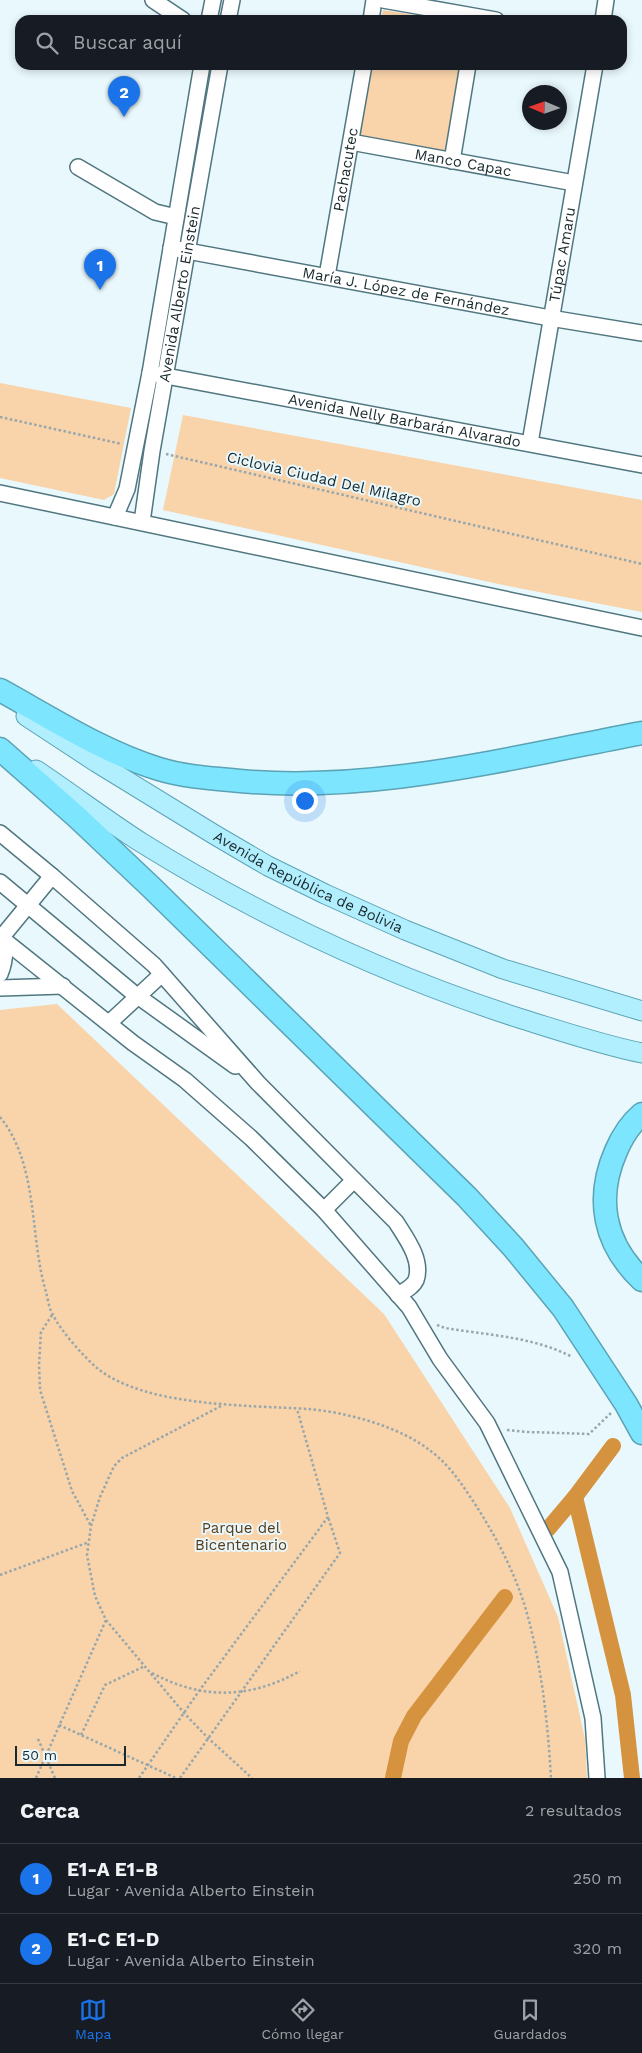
<!DOCTYPE html>
<html lang="es">
<meta charset="utf-8">
<style>
body{margin:0;font-family:"Work Sans",sans-serif;background:#242831;color:#f1f3f6}
.compass{position:absolute;left:522px;top:85px;width:45px;height:45px;border-radius:50%;background:#171b24;box-shadow:0 2px 8px #0003;rotate:272deg}
.scale{position:absolute;left:15px;bottom:12px;width:111px;box-sizing:border-box;padding-left:5px;border:2px solid #19292d;border-top:0;font-size:14px;line-height:18px;white-space:nowrap;color:#19292d;-webkit-text-stroke:4px #e8f8fc;paint-order:stroke}
.you{position:absolute;left:304px;top:800px;width:18px;height:18px;margin:-12px;border:4px solid #fff;border-radius:50%;background:#1a73e8;box-shadow:0 0 0 8px #1a73e833}
.badge{display:grid;place-items:center;width:32px;height:32px;border-radius:50%;background:#1a73e8;color:#fff;font-size:16px;font-weight:700}
.pin{position:absolute;translate:-50% -41px;filter:drop-shadow(0 1px 2px #0008)}
.pin::after{content:'';position:absolute;top:26px;width:18px;height:15px;background:inherit;clip-path:polygon(0 0,100% 0,50% 100%)}
.list{margin:0;padding:0;list-style:none}
h2{display:flex;justify-content:space-between;align-items:center;height:65px;margin:0;padding:0 20px;font-size:21px}
h2 small{font-size:16px;font-weight:400;color:#9ea1a6}
.list li{display:grid;grid-template-columns:32px 1fr auto;gap:15px;align-items:center;box-sizing:border-box;height:70px;padding:0 20px;border-top:1px solid #363941}
.list b{display:block;font-size:19px;white-space:nowrap}
.list p{margin:0;font-size:16px;white-space:nowrap;color:#9ea1a6}
.list em{font-size:16px;font-style:normal;color:#9ea1a6}
.icon{flex:none;width:28px;height:28px;fill:none;stroke:currentColor;stroke-width:2;stroke-linecap:round;stroke-linejoin:round}
.map{position:relative;flex:none;width:642px;height:1778px;overflow:hidden}
.search{position:absolute;background:#171b24;box-shadow:0 2px 8px #0003;left:15px;right:15px;top:15px;height:55px;display:flex;align-items:center;gap:12px;box-sizing:border-box;padding:0 18px;border-radius:15px;color:#9ea1a6;font-size:19px}
.sheet{height:205px;background:#171b24}
nav{display:flex;justify-content:space-around;align-items:center;box-sizing:border-box;height:70px;border-top:1px solid #363941;background:#171b24;font-size:14px;color:#9ea1a6}
nav a{display:grid;justify-items:center;gap:2px}
nav .on{color:#1a73e8}
.map>svg:first-child{display:block}
.green{fill:#f9d3a9}
.lines{fill:none;stroke-linecap:round;stroke-linejoin:round}
.canal{stroke:#d6933f;stroke-width:16}
.minor-casing{stroke:#50767f;stroke-width:18}
.major-casing{stroke:#5ba3b5;stroke-width:21}
.highway-casing{stroke:#5ba3b5;stroke-width:25}
.path{stroke:#97a7ab;stroke-width:2.5;stroke-dasharray:2.5 2.5;stroke-linecap:butt}
.minor{stroke:#fff;stroke-width:15}
.major{stroke:#b2effe;stroke-width:19}
.highway{stroke:#7ee5fe;stroke-width:22}
.labels{text-anchor:middle;stroke-width:4;stroke-linejoin:round;paint-order:stroke}
.street-label{font-size:15px;fill:#19292d;stroke:#e8f8fc}
.park-label{font-size:15px;fill:#583c1a;stroke:#e8f8fc}
</style>
<div class="map">
<svg width="642" height="1778" viewBox="0 0 642 1778">
<rect width="100%" height="100%" fill="#e8f8fc"/>
<g class="green">
<path d="M383 10 445 20H381Z"/>
<path d="M373 65H461L445 156 358 143Z"/>
<path d="M0 383 131 408 114 494 104 500 0 478Z"/>
<path d="M183 415 642 500V612L503 585 163 510Z"/>
<path d="M57 1004 384 1314 510 1508 558 1617 585 1739 587 1778H0V1010Z"/>
</g>
<g class="lines">
<g class="canal">
<path d="M575 1497 623 1695 632 1778"/>
<path d="M548 1529 575 1497 613 1446"/>
<path d="M393 1778 401 1741 414 1716 505 1597"/>
</g>
<defs>
<g id="minor">
<path d="M153 0 183 20"/>
<path d="M383 0 496 20"/>
<path d="M209 20 213 0"/>
<path d="M228 20 232 0"/>
<path d="M371 20 374 0"/>
<path d="M603 20 606 0"/>
<path id="s1" d="M351 142 574 183"/>
<path d="M452 161 468 65"/>
<path d="M78 167 155 212 176 217"/>
<path id="s2" d="M171 248 550 318 642 333"/>
<path id="s3" d="M327 276 364 65"/>
<path id="s4" d="M150 373 642 465"/>
<path id="s5" d="M530 443 595 65"/>
<path d="M0 493 642 628"/>
<path d="M115 517 127 489 150 373 202 65"/>
<path id="s6" d="M142 522 152 451 220 65"/>
<path d="M0 833 52 876 154 965 258 1083 396 1222C406 1238 423 1260 416 1280 413 1287 404 1291 398 1295"/>
<path d="M0 882 132 992 235 1066"/>
<path d="M0 937 4 940C6 953 5 962 0 974"/>
<path d="M1 938 52 876"/>
<path d="M4 940 133 1043 185 1080 251 1138 324 1210 409 1307 440 1359 487 1423 560 1572 593 1718 597 1778"/>
<path d="M0 988 63 986"/>
<path d="M109 1023 162 974"/>
<path d="M324 1210 354 1180"/>
</g>
<g id="major">
<path id="s7" d="M26 716 96 762 215 835 268 866 325 894 405 930 503 969 642 1011"/>
<path d="M36 770C72 794 106 820 142 843 261 917 388 976 522 1019 561 1031 602 1045 642 1053"/>
</g>
<g id="highway">
<path d="M0 690C51 718 103 752 159 769 182 776 206 778 230 780 366 795 509 758 642 733"/>
<path d="M0 749 77 817 152 888 467 1197 513 1247 563 1308 626 1404 642 1433"/>
<path d="M642 1114C630 1124 622 1137 616 1151 595 1199 604 1244 642 1280"/>
</g>
</defs>
<use href="#minor" class="minor-casing"/>
<use href="#major" class="major-casing"/>
<use href="#highway" class="highway-casing"/>
<g class="path">
<path d="M0 417 122 444"/>
<path d="M166 454 642 564"/>
<path d="M0 1117C39 1165 29 1235 46 1292 48 1299 49 1309 53 1315 61 1331 83 1356 97 1368 145 1407 247 1405 308 1409 346 1412 402 1427 432 1452 450 1466 461 1483 473 1501 496 1536 517 1576 528 1617 542 1669 548 1725 551 1778"/>
<path d="M52 1315 41 1332 39 1365 40 1390 72 1491 91 1526"/>
<path d="M437 1325 445 1328C487 1335 535 1337 572 1357"/>
<path d="M221 1406 122 1458 114 1466 100 1497 91 1526 87 1555 95 1596 106 1620 184 1713 208 1738 252 1778"/>
<path d="M507 1430 528 1432 589 1434 611 1413"/>
<path d="M0 1575 89 1542"/>
<path d="M152 1673C202 1700 250 1699 300 1671"/>
<path d="M59 1725 176 1778"/>
<path d="M81 1735 105 1685 145 1666"/>
<path d="M38 1739 55 1778"/>
<path d="M36 1778 106 1620"/>
<path d="M139 1778 199 1691 328 1517 297 1409"/>
<path d="M180 1778 340 1553 328 1517"/>
</g>
<use href="#minor" class="minor"/>
<use href="#major" class="major"/>
<use href="#highway" class="highway"/>
</g>
<g class="labels">
<g class="street-label">
<text dy="5" stroke="none"><textPath href="#s1" startOffset="114">Manco Capac</textPath></text>
<text dy="5" stroke="none"><textPath href="#s3" startOffset="108">Pachacutec</textPath></text>
<text dy="5" stroke="none"><textPath href="#s5" startOffset="191">Túpac Amaru</textPath></text>
<text dy="5" stroke="none"><textPath href="#s2" startOffset="239">María J. López de Fernández</textPath></text>
<text dy="5" stroke="none"><textPath href="#s6" startOffset="231">Avenida Alberto Einstein</textPath></text>
<text dy="5" stroke="none"><textPath href="#s4" startOffset="259">Avenida Nelly Barbarán Alvarado</textPath></text>
<text transform="translate(324 479) rotate(13)" y="5">Ciclovia Ciudad Del Milagro</text>
<text dy="5" stroke="none"><textPath href="#s7" startOffset="328">Avenida República de Bolivia</textPath></text>
</g>
<g class="park-label">
<text x="241" y="1533">Parque del<tspan x="241" dy="17">Bicentenario</tspan></text>
</g>
</g>
</svg>
<svg class="compass" viewBox="-18 -18 36 36"><path d="M0-13l5 13h-10z" fill="#e53935"/><path d="M0 13l5-13h-10z" fill="#9ea1a6"/></svg>
<div class="scale">50 m</div>
<div class="you"></div>
<div class="pin badge" style="left:100px;top:290px">1</div>
<div class="pin badge" style="left:124px;top:117px">2</div>
<div class="search"><svg class="icon" aria-label="search" viewBox="0 0 24 24"><circle cx="10" cy="10" r="6"/><path d="M15 15l6 6"/></svg>Buscar aquí</div>
</div>
<section class="sheet">
<h2>Cerca<small>2 resultados</small></h2>
<ul class="list">
<li><span class="badge">1</span><div><b>E1-A E1-B</b><p>Lugar · Avenida Alberto Einstein</p></div><em>250 m</em></li>
<li><span class="badge">2</span><div><b>E1-C E1-D</b><p>Lugar · Avenida Alberto Einstein</p></div><em>320 m</em></li>
</ul>
</section>
<nav>
<a class="on"><svg class="icon" aria-label="map" viewBox="0 0 24 24"><path d="M3 6l6-2 6 2 6-2v14l-6 2-6-2-6 2zM9 4v14M15 6v14"/></svg>Mapa</a>
<a><svg class="icon" aria-label="directions" viewBox="0 0 24 24"><path d="M12 3l9 9-9 9-9-9zM9 14v-3h6M13 9l2 2-2 2"/></svg>Cómo llegar</a>
<a><svg class="icon" aria-label="saved" viewBox="0 0 24 24"><path d="M7 4h10v16l-5-4-5 4z"/></svg>Guardados</a>
</nav>
